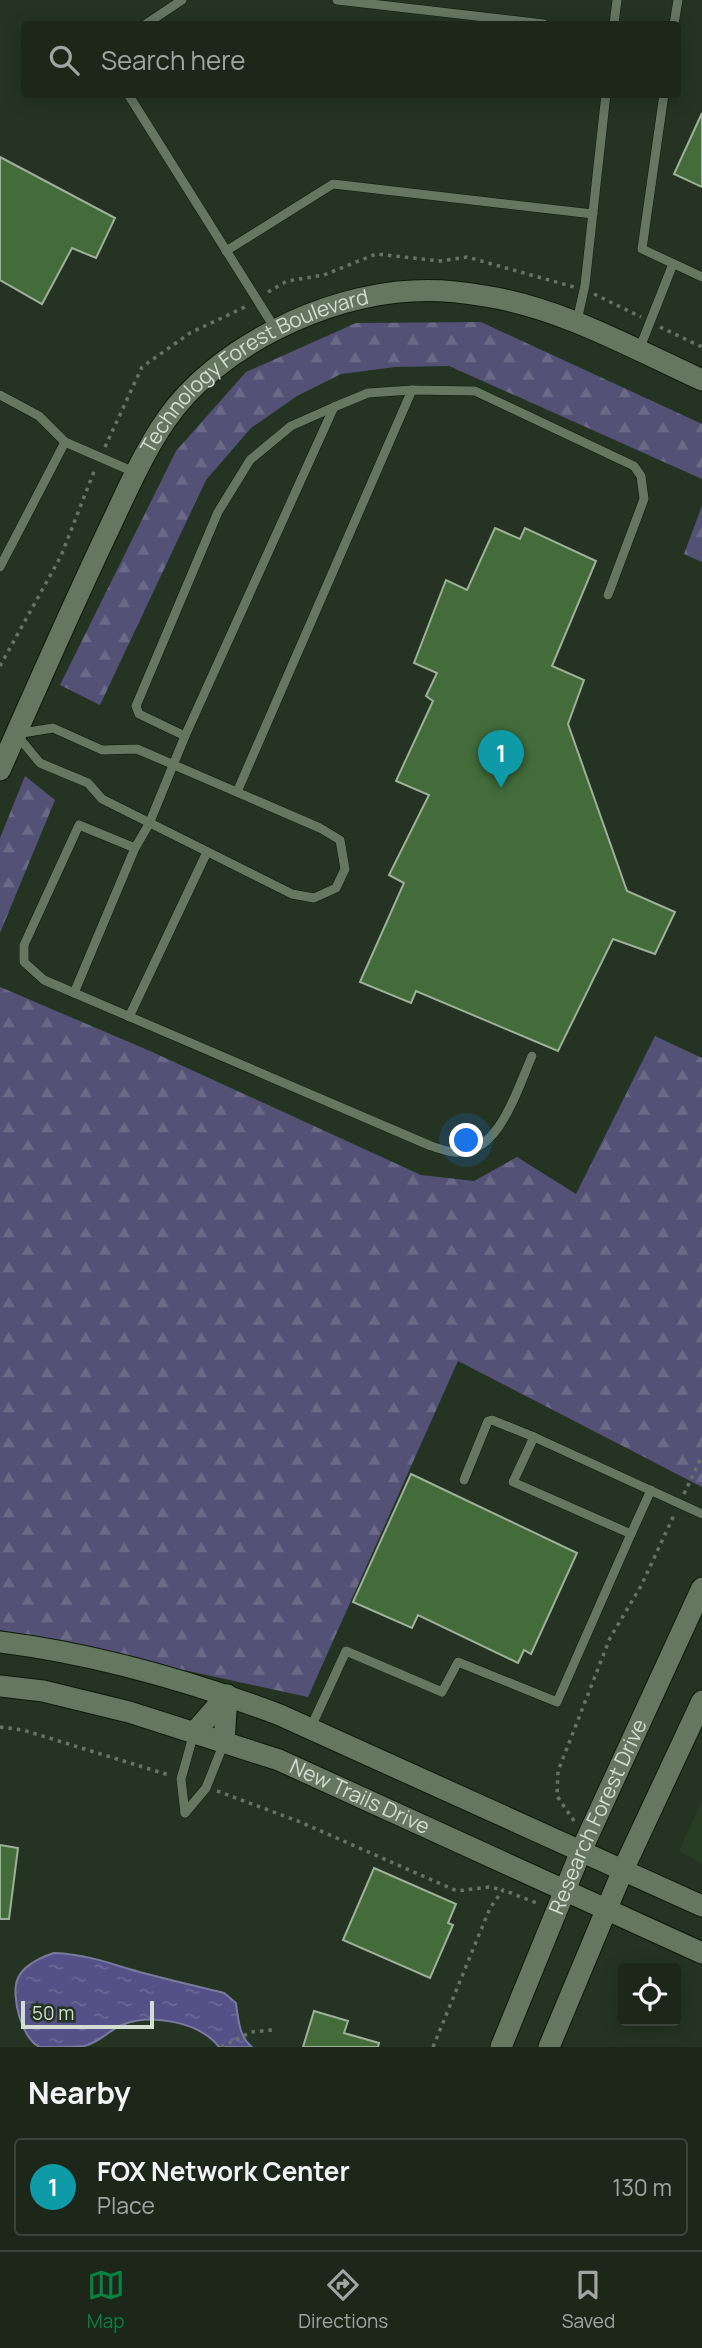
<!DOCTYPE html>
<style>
body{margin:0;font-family:Manrope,sans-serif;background:#252f23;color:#f1f3f6}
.controls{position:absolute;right:21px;bottom:21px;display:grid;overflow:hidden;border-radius:7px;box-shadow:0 4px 18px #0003}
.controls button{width:63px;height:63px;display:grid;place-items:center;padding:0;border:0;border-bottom:2px solid #3a4439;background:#1c271a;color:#f1f3f6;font:35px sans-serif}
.scale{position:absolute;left:21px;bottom:18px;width:133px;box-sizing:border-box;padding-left:7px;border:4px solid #d2dcd0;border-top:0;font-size:19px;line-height:24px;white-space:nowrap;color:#d2dcd0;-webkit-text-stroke:5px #253422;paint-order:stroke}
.you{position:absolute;left:467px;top:1141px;width:24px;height:24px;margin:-18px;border:5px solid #fff;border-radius:50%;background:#1a73e8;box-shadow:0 0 0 10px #1a73e833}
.badge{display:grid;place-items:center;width:46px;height:46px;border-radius:50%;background:#0b8043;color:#fff;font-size:23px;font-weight:700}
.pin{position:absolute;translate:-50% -58px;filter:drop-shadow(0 2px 4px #0008)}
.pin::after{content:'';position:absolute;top:37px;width:24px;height:21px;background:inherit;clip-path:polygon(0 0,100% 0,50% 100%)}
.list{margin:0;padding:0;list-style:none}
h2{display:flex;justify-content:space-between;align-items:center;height:91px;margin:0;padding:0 28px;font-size:30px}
h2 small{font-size:23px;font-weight:400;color:#a0a5a2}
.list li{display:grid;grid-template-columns:46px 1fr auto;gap:21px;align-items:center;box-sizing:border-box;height:98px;margin:0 14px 14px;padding:0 14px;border:2px solid #3a4439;border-radius:7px}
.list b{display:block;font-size:26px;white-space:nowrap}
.list p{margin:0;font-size:23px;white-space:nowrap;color:#a0a5a2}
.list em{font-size:23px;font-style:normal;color:#a0a5a2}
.icon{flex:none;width:38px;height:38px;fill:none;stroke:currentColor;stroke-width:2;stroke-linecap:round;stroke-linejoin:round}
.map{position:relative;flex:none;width:702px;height:2047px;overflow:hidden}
.search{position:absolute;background:#1c271a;box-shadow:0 4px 18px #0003;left:21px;right:21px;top:21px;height:77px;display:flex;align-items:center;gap:18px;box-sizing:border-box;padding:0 24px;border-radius:7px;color:#a0a5a2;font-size:26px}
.sheet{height:203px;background:#1c271a}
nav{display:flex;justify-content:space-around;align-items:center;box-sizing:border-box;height:98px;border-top:2px solid #3a4439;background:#1c271a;font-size:19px;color:#a0a5a2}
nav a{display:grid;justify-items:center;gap:4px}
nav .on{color:#0b8043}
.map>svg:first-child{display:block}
.built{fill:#293d25}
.forest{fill:url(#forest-firs)}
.water{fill:url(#water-ripples);stroke:#7a7a9e;stroke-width:2}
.building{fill:#436c3a;stroke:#9eb09a;stroke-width:2}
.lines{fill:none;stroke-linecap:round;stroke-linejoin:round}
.lane-casing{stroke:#0d1b0a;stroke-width:10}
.secondary-casing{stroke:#0d1b0a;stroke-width:23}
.path{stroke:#677465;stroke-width:3.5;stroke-dasharray:3.5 5;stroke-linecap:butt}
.lane{stroke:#657661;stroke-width:9}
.secondary{stroke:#657661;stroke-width:21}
.labels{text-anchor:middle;stroke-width:7;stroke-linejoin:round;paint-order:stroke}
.street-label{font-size:21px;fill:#d2dcd0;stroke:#253422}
</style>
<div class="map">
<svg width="702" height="2047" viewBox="0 0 702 2047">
<defs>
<pattern id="forest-firs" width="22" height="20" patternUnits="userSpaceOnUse" patternTransform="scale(1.75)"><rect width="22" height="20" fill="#535175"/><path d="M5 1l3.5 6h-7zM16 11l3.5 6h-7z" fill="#6b6988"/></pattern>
<pattern id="water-ripples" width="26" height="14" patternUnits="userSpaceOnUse" patternTransform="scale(1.75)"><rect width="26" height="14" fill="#545088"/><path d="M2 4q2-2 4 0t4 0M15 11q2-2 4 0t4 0" fill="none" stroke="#6c6998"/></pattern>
</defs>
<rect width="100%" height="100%" fill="#253422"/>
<path class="built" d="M702 1801V1864L679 1851Z"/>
<g class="forest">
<path d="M481 322 702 424V479L449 366 395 367 341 374 297 396 251 428 206 480 100 705 60 685 176 451 246 372 356 323Z"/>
<path d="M702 506V562L684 554Z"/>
<path d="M25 776 55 800 0 933V838Z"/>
<path d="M0 987 150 1051 421 1175 474 1181 517 1157 576 1194 655 1036 702 1058V1487L458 1361 308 1697 0 1630Z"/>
</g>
<path class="water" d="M54 1953C81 1954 104 1961 129 1969 160 1978 192 1985 224 1993L236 2003C238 2018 239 2037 252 2047H219C200 2022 151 2013 122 2025 109 2030 99 2043 84 2046 71 2047 54 2047 40 2047 22 2040 10 1995 18 1978 24 1965 42 1957 54 1953Z"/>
<g class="building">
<path d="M702 113V187L674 174Z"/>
<path d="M0 157 115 218 96 258 72 248 42 304 0 280Z"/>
<path d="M495 528 520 539 525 528 596 561 552 666 584 680 568 724 627 891 675 912 655 954 613 939 558 1051 416 991 411 1003 360 982 404 883 389 875 429 795 396 781 433 701 426 696 437 673 414 663 446 580 467 590Z"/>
<path d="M411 1474 577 1553 531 1654 524 1650 518 1663 418 1615 412 1628 353 1602Z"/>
<path d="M0 1845 18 1848 9 1919H0Z"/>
<path d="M374 1868 456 1904 448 1923 453 1925 430 1978 343 1940Z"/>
<path d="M314 2011 348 2021 344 2033 379 2043 378 2047H303Z"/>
</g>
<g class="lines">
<defs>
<g id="lane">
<path d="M337 0 544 24"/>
<path d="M146 24 182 0"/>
<path d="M614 24 617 0"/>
<path d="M674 24 678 0"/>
<path d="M128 94 276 330"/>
<path d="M664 94 642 249 702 277"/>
<path d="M226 251 333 184 593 214"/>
<path d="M577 321 585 285 606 94"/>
<path d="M639 350 673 264"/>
<path d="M0 395 39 416 65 442 134 472"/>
<path d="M334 407 185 736 149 824 135 848 79 825 24 945V962L44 980 431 1146C438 1148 445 1151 453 1152 499 1157 517 1089 532 1056"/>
<path d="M0 567 65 442"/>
<path d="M53 728 102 750 137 749 320 828 340 840 345 869 336 888 314 898 292 894 102 799 88 783 40 763 16 734Z"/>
<path d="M185 736 139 714 136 706 218 512 250 460 291 426 334 407 368 393 412 390"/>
<path d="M237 792 412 390 475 391 634 466 641 476 644 499 608 595"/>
<path d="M74 993 135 848"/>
<path d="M129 1017 207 852"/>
<path d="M464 1480 488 1421 492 1420 534 1437"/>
<path d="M631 1534 651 1490"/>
<path d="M311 1727 346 1651 442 1692 458 1662 557 1702 631 1534 513 1482 534 1437 702 1514"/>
<path d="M185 1813 181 1779 194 1733"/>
<path d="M185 1813 206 1788 224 1743"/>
</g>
<g id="secondary">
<path id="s1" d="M0 770C35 691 70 611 107 533 125 495 142 455 166 420 215 348 325 295 412 291 436 289 462 292 485 296 562 308 632 348 702 380"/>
<path d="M0 1642C95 1654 190 1681 280 1715L702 1906"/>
<path id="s2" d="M0 1686 43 1691 129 1712 279 1760 702 1953"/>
<path d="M194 1733 227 1695"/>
<path d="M224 1743 227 1695"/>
<path id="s3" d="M501 2047 581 1851 702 1588"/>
<path d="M549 2047 623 1870 702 1701"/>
</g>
</defs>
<use href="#lane" class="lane-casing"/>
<use href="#secondary" class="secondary-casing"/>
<g class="path">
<path d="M268 292 287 281 324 275 376 254 440 261 467 257 574 287"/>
<path d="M594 294 641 317"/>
<path d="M660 327 702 347"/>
<path d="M105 447 142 367 190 333 247 306"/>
<path d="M0 666 61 556 95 469"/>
<path d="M684 1494 702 1456"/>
<path d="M0 1727 23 1730 169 1775"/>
<path d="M217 1791 298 1821 457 1891 489 1887 503 1890"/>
<path d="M574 1821 557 1796 558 1771 610 1638 641 1586 675 1513"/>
<path d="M221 2047 251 2032 272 2030"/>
<path d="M433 2047 490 1908 503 1890 539 1904"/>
</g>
<use href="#lane" class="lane"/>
<use href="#secondary" class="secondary"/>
</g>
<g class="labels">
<g class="street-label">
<text dy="7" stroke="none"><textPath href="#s1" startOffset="490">Technology Forest Boulevard</textPath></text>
<text dy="7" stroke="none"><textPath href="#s2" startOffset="378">New Trails Drive</textPath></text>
<text dy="7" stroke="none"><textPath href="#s3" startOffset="250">Research Forest Drive</textPath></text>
</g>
</g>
</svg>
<div class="controls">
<button><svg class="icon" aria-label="locate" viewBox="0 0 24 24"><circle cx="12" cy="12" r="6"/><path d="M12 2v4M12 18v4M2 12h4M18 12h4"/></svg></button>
</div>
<div class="scale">50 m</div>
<div class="you"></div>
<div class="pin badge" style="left:501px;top:788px;background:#0f9aa8">1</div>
<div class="search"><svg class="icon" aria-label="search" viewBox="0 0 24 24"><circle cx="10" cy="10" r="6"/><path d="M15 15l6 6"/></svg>Search here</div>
</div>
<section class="sheet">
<h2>Nearby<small></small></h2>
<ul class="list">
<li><span class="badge" style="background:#0f9aa8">1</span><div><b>FOX Network Center</b><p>Place</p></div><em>130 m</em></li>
</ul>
</section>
<nav>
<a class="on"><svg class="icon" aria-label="map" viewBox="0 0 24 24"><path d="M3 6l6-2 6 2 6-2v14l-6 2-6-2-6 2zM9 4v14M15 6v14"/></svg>Map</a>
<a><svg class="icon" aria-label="directions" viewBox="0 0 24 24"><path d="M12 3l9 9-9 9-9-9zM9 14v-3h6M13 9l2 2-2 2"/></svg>Directions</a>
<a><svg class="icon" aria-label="saved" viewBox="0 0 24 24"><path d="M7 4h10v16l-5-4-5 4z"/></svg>Saved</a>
</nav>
